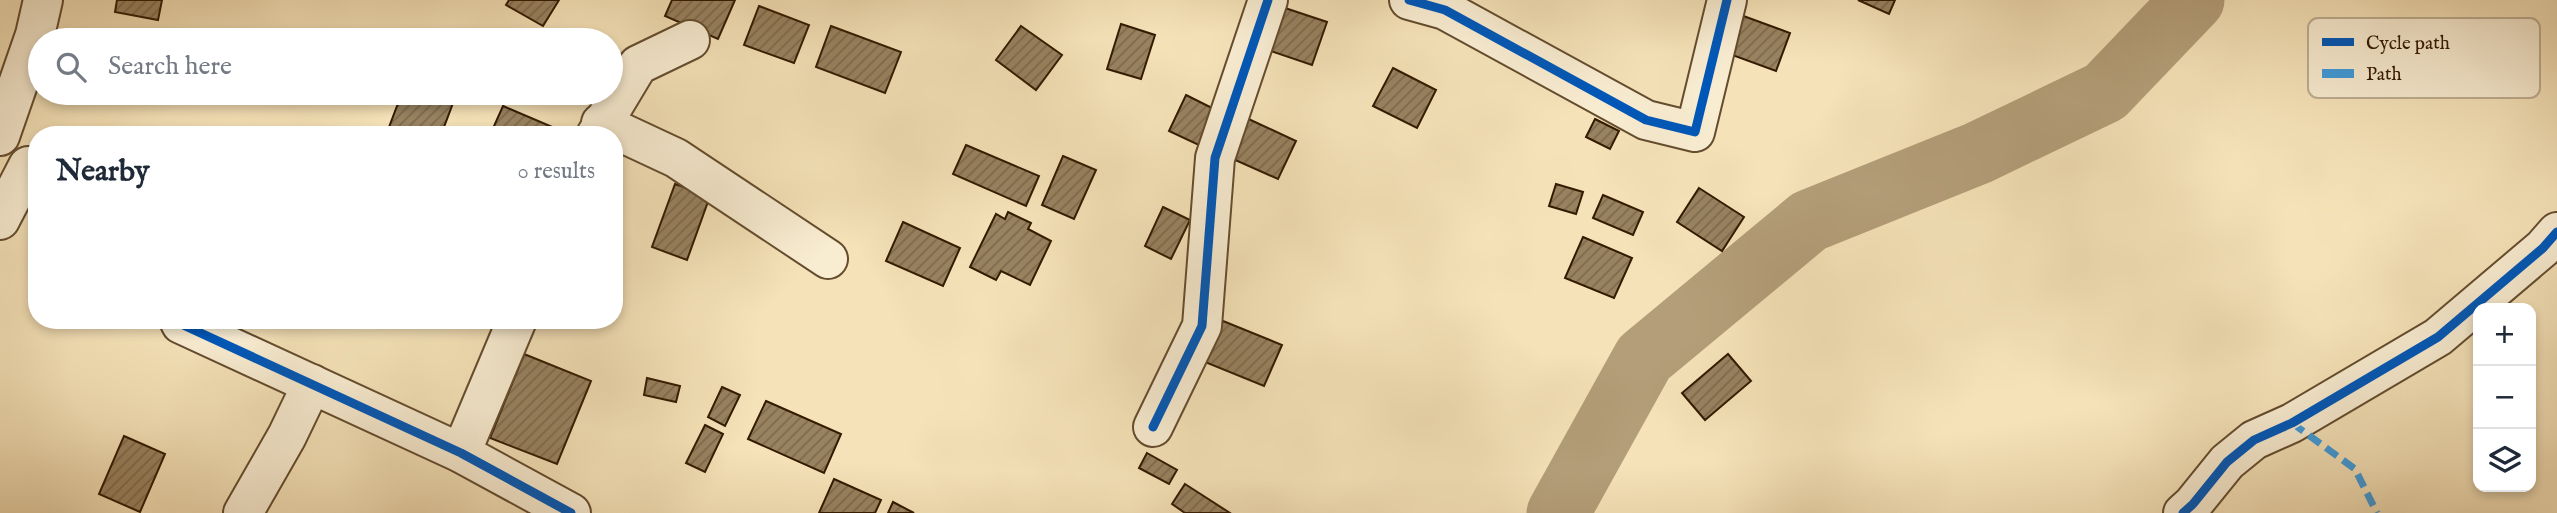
<!DOCTYPE html>
<meta charset="utf-8">
<style>
body{margin:0;font-family:"IM FELL English",serif;background:#f2f2f3;color:#1f2937}
.controls{position:absolute;right:21px;bottom:21px;display:grid;overflow:hidden;border-radius:14px;box-shadow:0 4px 10px #0003}
.controls button{width:63px;height:63px;display:grid;place-items:center;padding:0;border:0;border-bottom:2px solid #e0e1e3;background:#fff;color:#1f2937;font:35px sans-serif}
.list{margin:0;padding:0;list-style:none}
h2{display:flex;justify-content:space-between;align-items:center;height:91px;margin:0;padding:0 28px;font-size:30px}
h2 small{font-size:23px;font-weight:400;color:#747a83}
.icon{flex:none;width:38px;height:38px;fill:none;stroke:currentColor;stroke-width:2;stroke-linecap:round;stroke-linejoin:round}
.map{position:relative;flex:none;width:2557px;height:513px;overflow:hidden}
.search{position:absolute;background:#fff;box-shadow:0 4px 10px #0003;left:28px;top:28px;width:595px;height:77px;display:flex;align-items:center;gap:18px;box-sizing:border-box;padding:0 24px;border-radius:38px;color:#747a83;font-size:26px}
.panel{position:absolute;background:#fff;box-shadow:0 4px 10px #0003;left:28px;top:126px;width:595px;height:203px;border-radius:28px}
.map>svg:first-child{display:block}
.lines{fill:none;stroke-linecap:round;stroke-linejoin:round}
.river{stroke:#b39e79;stroke-width:63}
.building{fill:url(#building-hatch);stroke:#331a00;stroke-width:2}
.minor-casing{stroke:#644c2e;stroke-width:42}
.minor{stroke:#f8ecd1;stroke-width:38}
.quiet{stroke:#3e9bdc;stroke-width:7;stroke-dasharray:14 7;stroke-linecap:butt}
.cycleway-casing{stroke:#f8ecd1;stroke-width:13}
.cycleway{stroke:#0057b8;stroke-width:9}
.key{fill:#f8ecd1;stroke:#bdad92;stroke-width:2}
.key-label{font-size:19px;fill:#331a00}
</style>
<div class="map">
<svg width="2557" height="513" viewBox="0 0 2557 513">
<defs>
<pattern id="building-hatch" width="6" height="6" patternUnits="userSpaceOnUse" patternTransform="scale(1.75)"><rect width="6" height="6" fill="#988260"/><path d="M-1 1l2-2M0 6l6-6M5 7l2-2" fill="none" stroke="#7d6a4d"/></pattern>
</defs>
<rect width="100%" height="100%" fill="#f5e2b8"/>
<filter id="stains"><feTurbulence type="fractalNoise" baseFrequency=".00286" numOctaves="4"/><feColorMatrix values="0 0 0 0 .2 0 0 0 0 .09 0 0 0 0 .02 0 0 0 .5 -.17"/></filter>
<radialGradient id="worn" r=".72"><stop offset=".6" stop-color="#630" stop-opacity="0"/><stop offset="1" stop-color="#630" stop-opacity=".3"/></radialGradient>
<g class="lines">
<path class="river" d="M1558 513 1644 358 1809 221 1978 153 2105 92 2193 0"/>
</g>
<g class="building">
<path d="M117 0H162L158 20 115 12Z"/>
<path d="M509 0H559L543 26 506 5Z"/>
<path d="M672 0H735L718 39 665 16Z"/>
<path d="M1858 0H1895L1889 14Z"/>
<path d="M1276 5 1327 22 1312 65 1262 48Z"/>
<path d="M759 6 809 25 794 63 744 45Z"/>
<path d="M1738 14 1790 33 1776 71 1724 52Z"/>
<path d="M1121 24 1155 35 1141 79 1107 69Z"/>
<path d="M831 26 901 52 885 93 816 67Z"/>
<path d="M1021 26 1062 55 1036 90 996 60Z"/>
<path d="M1393 68 1436 90 1417 128 1373 106Z"/>
<path d="M402 93H450L456 95 441 135H386Z"/>
<path d="M1186 95 1220 112 1203 147 1169 131Z"/>
<path d="M503 106 564 132 562 135H490Z"/>
<path d="M1242 116 1296 141 1278 179 1224 155Z"/>
<path d="M1595 119 1619 131 1610 149 1586 137Z"/>
<path d="M966 145 1039 176 1026 206 953 174Z"/>
<path d="M1063 156 1096 170 1074 219 1042 205Z"/>
<path d="M675 184 710 196 687 260 652 247Z"/>
<path d="M1556 184 1583 192 1576 214 1549 206Z"/>
<path d="M1699 188 1744 217 1722 251 1677 222Z"/>
<path d="M1603 195 1643 212 1633 235 1593 218Z"/>
<path d="M1163 207 1190 220 1171 259 1145 246Z"/>
<path d="M1008 212 1031 223 1028 229 1051 241 1030 285 1001 271 996 280 970 267 996 214 1005 219Z"/>
<path d="M903 222 960 248 943 286 886 261Z"/>
<path d="M1583 237 1632 258 1614 298 1565 278Z"/>
<path d="M1223 321 1282 345 1264 386 1205 362Z"/>
<path d="M524 354 591 381 557 464 490 438Z"/>
<path d="M1728 354 1751 381 1705 420 1682 393Z"/>
<path d="M647 378 680 386 676 402 644 395Z"/>
<path d="M722 387 740 395 725 426 708 417Z"/>
<path d="M766 401 841 434 824 473 748 439Z"/>
<path d="M705 425 723 434 705 472 686 463Z"/>
<path d="M124 436 165 454 140 512 99 494Z"/>
<path d="M1147 453 1177 470 1169 484 1139 468Z"/>
<path d="M834 479 881 500 875 513H819Z"/>
<path d="M1185 484 1230 513H1185L1172 504Z"/>
<path d="M893 502 914 513H888Z"/>
</g>
<g class="lines">
<defs>
<g id="minor">
<path d="M1409 0 1445 10 1646 120 1695 132 1727 0"/>
<path d="M601 123 676 158 828 259"/>
<path d="M596 135 638 65 690 40"/>
<path d="M0 136 35 35 43 0"/>
<path d="M0 220 28 166"/>
<path d="M179 320 181 324 461 453 571 513"/>
<path d="M1153 427 1202 326 1215 158 1268 0"/>
<path d="M461 453 517 320"/>
<path d="M243 513 287 436 312 384"/>
<path d="M2183 513 2193 504 2227 462 2254 440 2292 423 2438 337 2543 248 2557 232"/>
</g>
</defs>
<use href="#minor" class="minor-casing"/>
<use href="#minor" class="minor"/>
<path class="quiet" d="M2292 423 2355 469 2377 513"/>
<defs>
<g id="cycleway">
<path d="M1409 0 1445 10 1646 120 1695 132 1727 0"/>
<path d="M179 320 181 324 461 453 571 513"/>
<path d="M1153 427 1202 326 1215 158 1268 0"/>
<path d="M2183 513 2193 504 2227 462 2254 440 2292 423 2438 337 2543 248 2557 232"/>
</g>
</defs>
<use href="#cycleway" class="cycleway-casing"/>
<use href="#cycleway" class="cycleway"/>
</g>
<rect x="2308" y="18" width="232" height="80" rx="10" class="key"/>
<rect x="2322" y="38" width="32" height="8" fill="#0057b8"/>
<rect x="2322" y="69" width="32" height="9" fill="#3e9bdc"/>
<g class="key-label">
<text x="2366" y="49">Cycle path</text>
<text x="2366" y="80">Path</text>
</g>
<rect width="100%" height="100%" filter="url(#stains)"/>
<rect width="100%" height="100%" fill="url(#worn)"/>
</svg>
<div class="controls">
<button>+</button>
<button>−</button>
<button><svg class="icon" aria-label="layers" viewBox="0 0 24 24"><path d="M12 4l9 5-9 5-9-5zM3 14l9 5 9-5"/></svg></button>
</div>
<div class="search"><svg class="icon" aria-label="search" viewBox="0 0 24 24"><circle cx="10" cy="10" r="6"/><path d="M15 15l6 6"/></svg>Search here</div>
<section class="panel">
<h2>Nearby<small>0 results</small></h2>
<ul class="list">
</ul>
</section>
</div>
